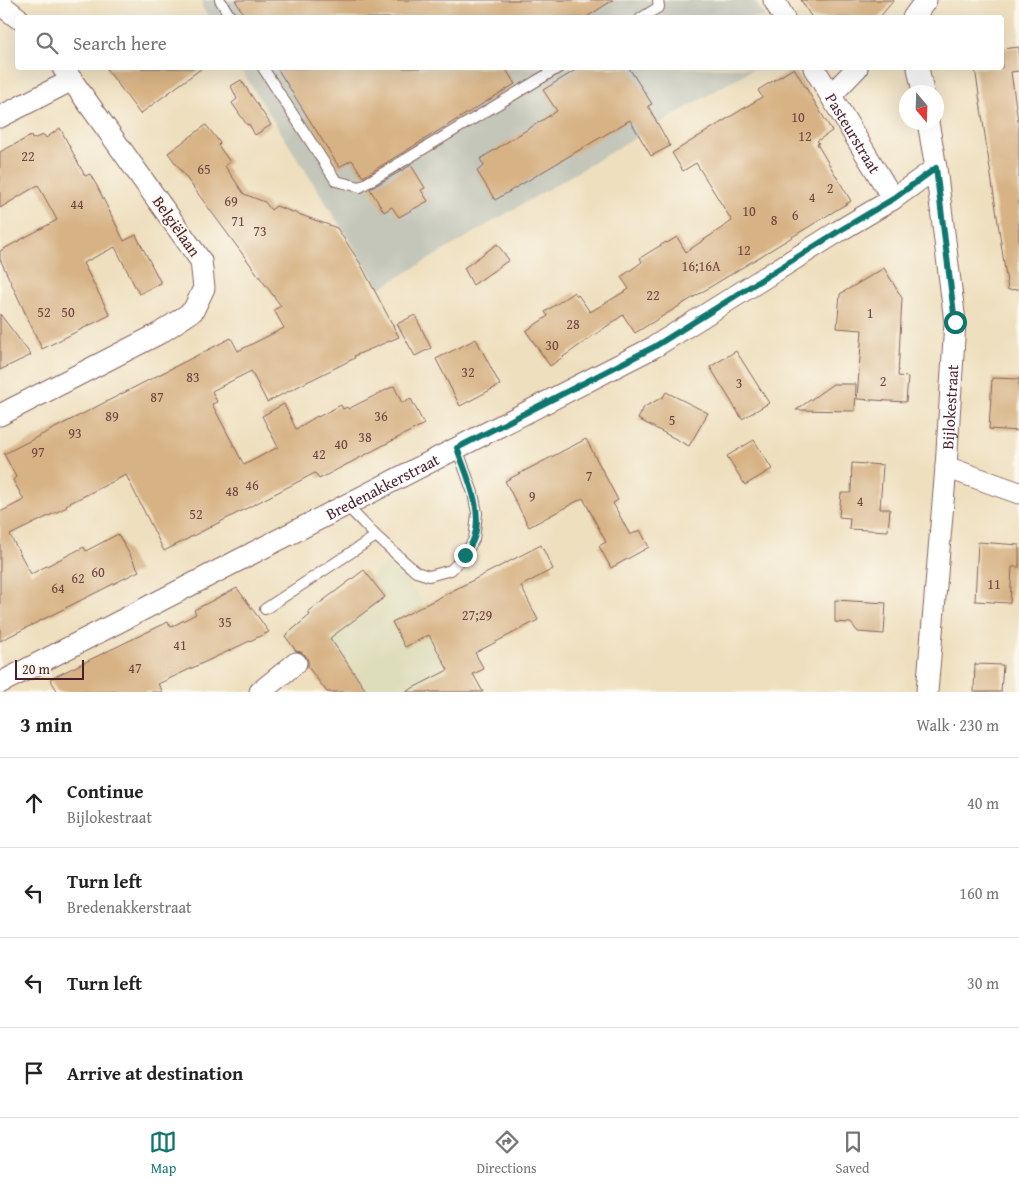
<!DOCTYPE html>
<meta charset="utf-8">
<style>
body{margin:0;font-family:"Gentium Book Plus",serif;background:#f2f2f2;color:#222}
.compass{position:absolute;left:899px;top:85px;width:45px;height:45px;border-radius:50%;background:#fff;box-shadow:0 5px 20px #0002;rotate:161deg}
.scale{position:absolute;left:15px;bottom:12px;width:69px;box-sizing:border-box;padding-left:5px;border:2px solid #4a1f2b;border-top:0;font-size:14px;line-height:18px;white-space:nowrap;color:#4a1f2b;-webkit-text-stroke:4px #fbf7ec;paint-order:stroke}
.stop{position:absolute;width:15px;height:15px;margin:-11px;border:4px solid #0f766e;border-radius:50%;background:#fff}
.stop.end{background:#0f766e;border-color:#fff;box-shadow:0 1px 5px #0008}
.list{margin:0;padding:0;list-style:none}
h2{display:flex;justify-content:space-between;align-items:center;height:65px;margin:0;padding:0 20px;font-size:21px}
h2 small{font-size:16px;font-weight:400;color:#767676}
.list li{display:grid;grid-template-columns:32px 1fr auto;gap:15px;align-items:center;box-sizing:border-box;height:90px;padding:0 20px;border-top:1px solid #e0e0e0}
.list b{display:block;font-size:19px;white-space:nowrap}
.list p{margin:0;font-size:16px;white-space:nowrap;color:#767676}
.list em{font-size:16px;font-style:normal;color:#767676}
.icon{flex:none;width:28px;height:28px;fill:none;stroke:currentColor;stroke-width:2;stroke-linecap:round;stroke-linejoin:round}
.map{position:relative;flex:none;width:1019px;height:692px;overflow:hidden}
.search{position:absolute;background:#fff;box-shadow:0 5px 20px #0002;left:15px;right:15px;top:15px;height:55px;display:flex;align-items:center;gap:12px;box-sizing:border-box;padding:0 18px;border-radius:5px;color:#767676;font-size:19px}
.sheet{height:425px;background:#fff}
nav{display:flex;justify-content:space-around;align-items:center;box-sizing:border-box;height:70px;border-top:1px solid #e0e0e0;background:#fff;font-size:14px;color:#767676}
nav a{display:grid;justify-items:center;gap:2px}
nav .on{color:#0f766e}
.map>svg:first-child{display:block}
.built{fill:#deddbb}
.industrial{fill:#c3c6b9}
.building{fill:#d7b284}
.lines{fill:none;stroke-linecap:round;stroke-linejoin:round}
.service-casing{stroke:#83625e;stroke-width:12}
.minor-casing{stroke:#83625e;stroke-width:23}
.service{stroke:#fff;stroke-width:10}
.minor{stroke:#fff;stroke-width:21}
.route{stroke:#0f766e;stroke-width:6}
.labels{text-anchor:middle;stroke-width:4;stroke-linejoin:round;paint-order:stroke}
.number-label{font-size:14px;fill:#6d4441}
.street-label{font-size:16px;fill:#4a1f2b;stroke:#fbf7ec}
</style>
<div class="map">
<svg width="1019" height="692" viewBox="0 0 1019 692">
<rect width="100%" height="100%" fill="#fbf7ec"/>
<filter id="ink" filterUnits="userSpaceOnUse"><feTurbulence type="fractalNoise" baseFrequency=".02" numOctaves="2"/><feDisplacementMap in="SourceGraphic" scale="10" xChannelSelector="R" yChannelSelector="G"/><feConvolveMatrix kernelMatrix="1 2 1 2 8 2 1 2 1" color-interpolation-filters="sRGB"/></filter>
<filter id="wash" filterUnits="userSpaceOnUse"><feTurbulence type="fractalNoise" baseFrequency=".0096" numOctaves="4" result="noise"/><feDisplacementMap in="SourceGraphic" scale="20" xChannelSelector="R" yChannelSelector="G"/><feGaussianBlur stdDeviation="1.12" result="paint"/><feColorMatrix in="noise" values="0 0 0 0 0 0 0 0 0 0 0 0 0 0 0 0 0 1.4 0 .05"/><feComposite in="paint" operator="in"/></filter>
<g filter="url(#wash)">
<rect width="100%" height="100%" fill="#eedfbe"/>
<path class="built" d="M390 561 419 596 424 606 509 562 538 620 446 667 459 692H327L281 632 364 570 370 577Z"/>
<g class="industrial">
<path d="M203 0H754L765 17 209 18 202 7Z"/>
<path d="M240 68H754L380 288Z"/>
</g>
<g id="blocks">
<g class="building">
<path d="M235 0H613L585 18H246Z"/>
<path d="M801 0H894L879 18H812Z"/>
<path d="M1019 47V71L1011 72 1019 128V289L1008 290 975 68H1002V49Z"/>
<path d="M106 68H202L140 114Z"/>
<path d="M277 68H505L515 84 363 177 352 160 339 167Z"/>
<path d="M579 68H629L652 104 648 106 670 146 651 156 630 120 495 200 477 171 484 166 480 159 557 111 543 90Z"/>
<path d="M794 68 832 131 817 141 819 143 817 144 851 201 635 333 623 315 550 366 526 331 548 316 545 312 574 292 577 296 578 295 590 312 629 289 621 277 642 262 640 258 666 242 667 243 677 237 686 252 732 221 696 163 683 171 672 153 762 97 758 90Z"/>
<path d="M241 80 271 125 255 135 249 124 247 125 232 103 237 99 231 86Z"/>
<path d="M206 125 220 143 218 145 230 162 225 166 244 194 265 202 271 210 276 206 337 228 360 263 399 337 354 356 355 358 267 402 251 371 212 391 217 402 212 404 244 465 278 447 262 416 284 404 296 429 317 416 318 417 341 405 343 409 347 407 348 409 394 386 402 403 411 399 424 424 319 479 315 473 164 551 126 475 66 505 67 507 10 535 31 574 84 547 86 551 118 534 139 571 0 641V512L24 500 13 480 16 477 4 454 231 338 238 351 284 328 274 310 281 306 168 153Z"/>
<path d="M60 128 85 176 90 174 97 186 124 241 136 235 161 283 139 294 115 247 83 263 110 315 42 349 0 259V251L57 220 38 185 0 208V152L31 136 32 139 44 135 46 138Z"/>
<path d="M411 165 425 188 421 190 428 201 399 217 392 207 384 212 370 189Z"/>
<path d="M497 244 509 260 473 285 464 268Z"/>
<path d="M884 268 902 298 898 376 908 377 906 402 857 399 862 330 837 328 840 294Z"/>
<path d="M0 314 31 355 0 370Z"/>
<path d="M415 315 431 348 415 356 397 324Z"/>
<path d="M476 339 500 385 460 406 436 359Z"/>
<path d="M736 351 769 403 742 419 710 367Z"/>
<path d="M992 378 1019 379V431L989 429Z"/>
<path d="M833 384H856L855 411 796 410Z"/>
<path d="M666 392 708 413 689 446 638 419 644 407 663 397Z"/>
<path d="M586 439 618 500 613 503 630 535 640 530 649 547 611 568 599 546 606 542 583 498 529 527 505 481Z"/>
<path d="M754 440 772 469 745 485 727 456Z"/>
<path d="M852 463 883 465 880 509H890L888 531 849 529 850 518 839 517 841 493H851Z"/>
<path d="M978 542 1019 545V567H1012L1010 603 975 601Z"/>
<path d="M541 545 553 569 521 586 538 620 475 653 484 669 473 674 483 692H405L448 670 429 635 405 647 392 622Z"/>
<path d="M364 570 385 597 330 638 367 692H327L308 667V661L306 656 301 652 296 651 285 636 310 615 308 612Z"/>
<path d="M237 588 269 632 158 684 163 692H58L50 679 168 622 171 627 196 614 194 610Z"/>
<path d="M835 600 886 603 884 634 858 632 851 623 835 622Z"/>
<path d="M975 664 1003 665 1001 692H974Z"/>
</g>
</g>
</g>
<g filter="url(#ink)">
<use href="#blocks" fill-opacity="0" stroke="#83625e" stroke-width="1"/>
<g class="lines">
<defs>
<g id="service">
<path d="M220 0 231 18"/>
<path d="M641 18 659 7 658 0"/>
<path d="M263 68 336 181 360 187 558 68"/>
<path d="M346 505 376 536 416 572 429 576 451 570 465 555 474 539 475 532 477 513 473 493 457 448"/>
<path d="M265 609 376 536"/>
</g>
<g id="minor">
<path d="M774 0 784 18"/>
<path d="M0 4 18 18"/>
<path d="M913 18 926 0"/>
<path id="s1" d="M814 68 893 199"/>
<path d="M918 68 923 92"/>
<path d="M831 95 857 68"/>
<path d="M0 117 72 80"/>
<path d="M0 415 160 333 193 311 204 288 201 261 63 68"/>
<path d="M946 467 1019 493"/>
<path id="s2" d="M0 683 457 448 654 347 839 231 893 199 936 168"/>
<path d="M260 692 296 663"/>
<path id="s3" d="M927 692 946 467 955 322 936 168 928 122"/>
</g>
</defs>
<use href="#service" class="service-casing"/>
<use href="#minor" class="minor-casing"/>
<use href="#service" class="service"/>
<use href="#minor" class="minor"/>
</g>
</g>
<g class="lines" filter="url(#ink)">
<path class="route" d="M465 555C468 550 472 544 474 538 484 510 466 474 457 448L654 347 839 231 893 199 936 168 955 322"/>
</g>
<g class="labels">
<g class="number-label">
<text x="798" y="122">10</text>
<text x="805" y="141">12</text>
<text x="28" y="161">22</text>
<text x="204" y="174">65</text>
<text x="830" y="193">2</text>
<text x="812" y="202">4</text>
<text x="231" y="206">69</text>
<text x="77" y="209">44</text>
<text x="749" y="216">10</text>
<text x="795" y="220">6</text>
<text x="774" y="225">8</text>
<text x="238" y="226">71</text>
<text x="260" y="236">73</text>
<text x="744" y="255">12</text>
<text x="701" y="271">16;16A</text>
<text x="653" y="300">22</text>
<text x="44" y="317">52</text>
<text x="68" y="317">50</text>
<text x="870" y="318">1</text>
<text x="573" y="329">28</text>
<text x="552" y="350">30</text>
<text x="468" y="377">32</text>
<text x="193" y="382">83</text>
<text x="883" y="386">2</text>
<text x="739" y="388">3</text>
<text x="157" y="402">87</text>
<text x="112" y="421">89</text>
<text x="381" y="421">36</text>
<text x="672" y="425">5</text>
<text x="75" y="438">93</text>
<text x="365" y="442">38</text>
<text x="341" y="449">40</text>
<text x="38" y="457">97</text>
<text x="319" y="459">42</text>
<text x="589" y="481">7</text>
<text x="252" y="490">46</text>
<text x="232" y="496">48</text>
<text x="532" y="501">9</text>
<text x="860" y="506">4</text>
<text x="196" y="519">52</text>
<text x="98" y="577">60</text>
<text x="78" y="583">62</text>
<text x="994" y="589">11</text>
<text x="58" y="593">64</text>
<text x="477" y="620">27;29</text>
<text x="225" y="627">35</text>
<text x="180" y="650">41</text>
<text x="135" y="673">47</text>
</g>
<g class="street-label">
<text dy="6" stroke="none"><textPath href="#s1" startOffset="76">Pasteurstraat</textPath></text>
<text transform="translate(177 226) rotate(55)" y="6">Belgiëlaan</text>
<text dy="6" stroke="none"><textPath href="#s3" startOffset="286">Bijlokestraat</textPath></text>
<text dy="6" stroke="none"><textPath href="#s2" startOffset="430">Bredenakkerstraat</textPath></text>
</g>
</g>
</svg>
<svg class="compass" viewBox="-18 -18 36 36"><path d="M0-13l5 13h-10z" fill="#e53935"/><path d="M0 13l5-13h-10z" fill="#767676"/></svg>
<div class="scale">20 m</div>
<div class="stop" style="left:955px;top:322px"></div>
<div class="stop end" style="left:465px;top:555px"></div>
<div class="search"><svg class="icon" aria-label="search" viewBox="0 0 24 24"><circle cx="10" cy="10" r="6"/><path d="M15 15l6 6"/></svg>Search here</div>
</div>
<section class="sheet">
<h2>3 min<small>Walk · 230 m</small></h2>
<ul class="list">
<li><svg class="icon" aria-label="ahead" viewBox="0 0 24 24"><path d="M12 20V5M6 11l6-6 6 6"/></svg><div><b>Continue</b><p>Bijlokestraat</p></div><em>40 m</em></li>
<li><svg class="icon" aria-label="left" viewBox="0 0 24 24"><path d="M17 20v-9H6M10 6l-5 5 5 5"/></svg><div><b>Turn left</b><p>Bredenakkerstraat</p></div><em>160 m</em></li>
<li><svg class="icon" aria-label="left" viewBox="0 0 24 24"><path d="M17 20v-9H6M10 6l-5 5 5 5"/></svg><div><b>Turn left</b></div><em>30 m</em></li>
<li><svg class="icon" aria-label="arrive" viewBox="0 0 24 24"><path d="M6 21V4h12l-3 4 3 4H6"/></svg><div><b>Arrive at destination</b></div></li>
</ul>
</section>
<nav>
<a class="on"><svg class="icon" aria-label="map" viewBox="0 0 24 24"><path d="M3 6l6-2 6 2 6-2v14l-6 2-6-2-6 2zM9 4v14M15 6v14"/></svg>Map</a>
<a><svg class="icon" aria-label="directions" viewBox="0 0 24 24"><path d="M12 3l9 9-9 9-9-9zM9 14v-3h6M13 9l2 2-2 2"/></svg>Directions</a>
<a><svg class="icon" aria-label="saved" viewBox="0 0 24 24"><path d="M7 4h10v16l-5-4-5 4z"/></svg>Saved</a>
</nav>
